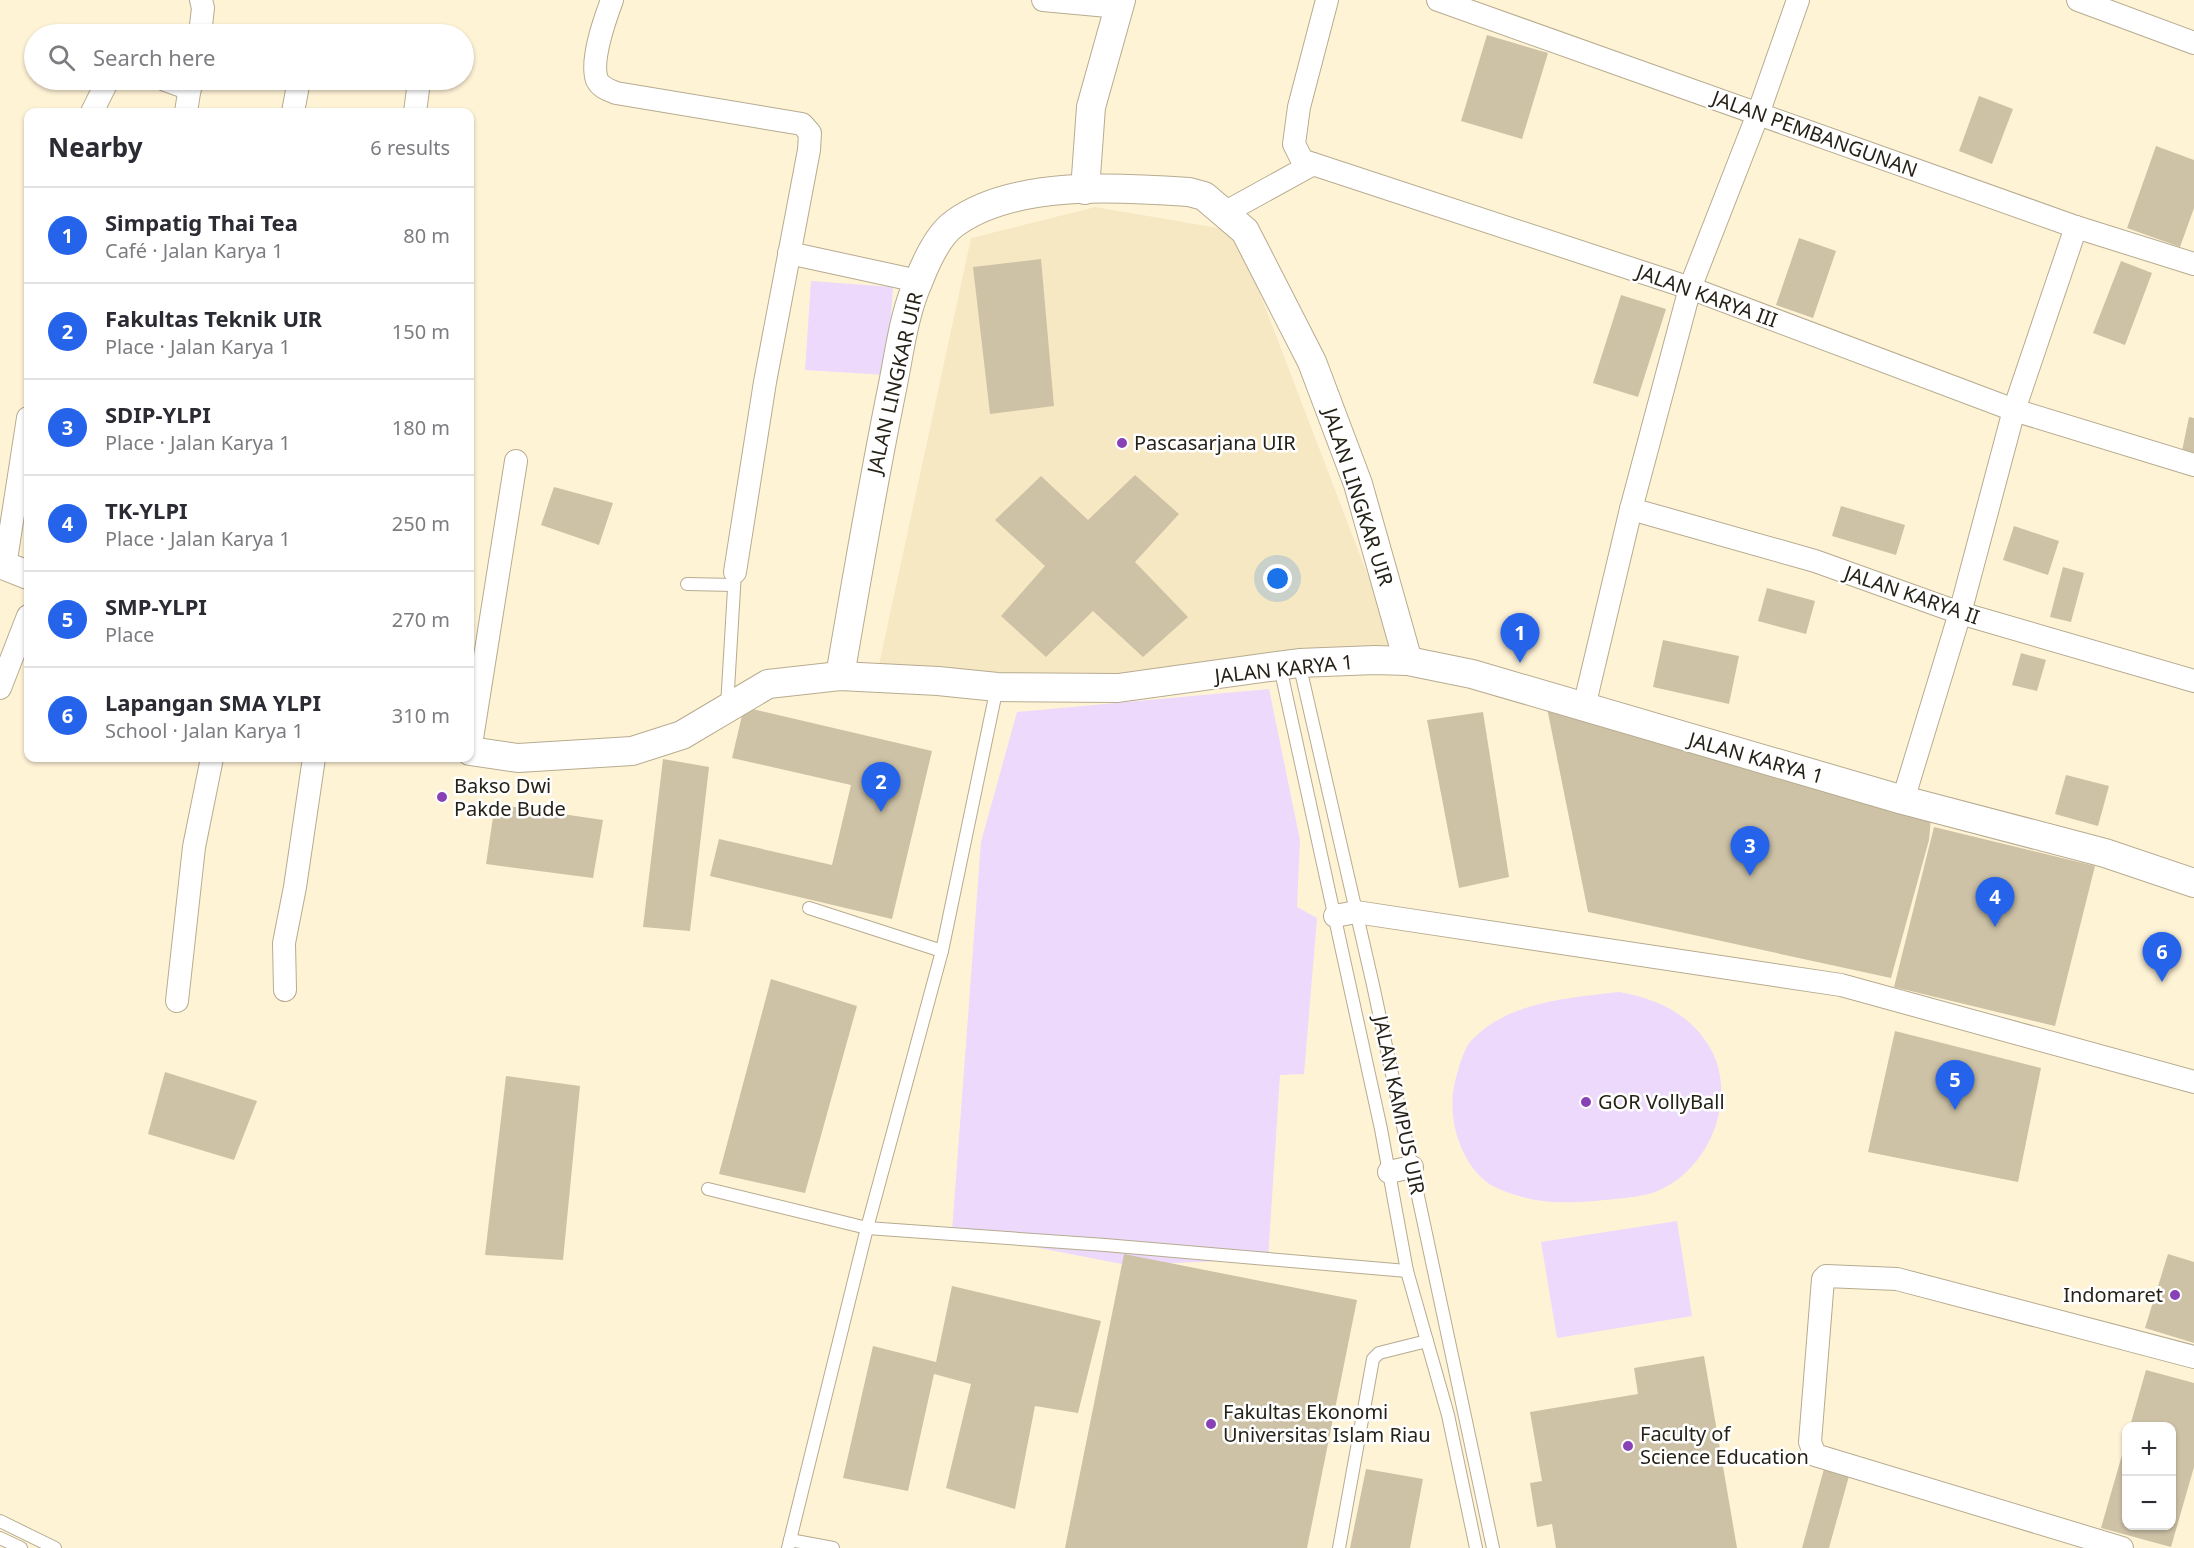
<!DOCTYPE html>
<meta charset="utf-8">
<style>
body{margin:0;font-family:"Noto Sans",sans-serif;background:#f2f2f3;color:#2b2b33}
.controls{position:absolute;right:18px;bottom:18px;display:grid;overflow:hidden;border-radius:12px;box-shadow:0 2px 4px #0004}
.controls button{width:54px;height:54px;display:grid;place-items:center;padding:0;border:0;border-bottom:2px solid #e1e1e2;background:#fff;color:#2b2b33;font:30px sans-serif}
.you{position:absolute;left:1278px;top:579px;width:21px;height:21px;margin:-15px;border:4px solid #fff;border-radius:50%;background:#1a73e8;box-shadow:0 0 0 9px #1a73e833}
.badge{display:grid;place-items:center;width:39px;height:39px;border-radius:50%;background:#2563eb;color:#fff;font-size:20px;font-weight:700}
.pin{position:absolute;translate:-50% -50px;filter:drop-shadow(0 2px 3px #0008)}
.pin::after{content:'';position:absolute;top:32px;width:21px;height:18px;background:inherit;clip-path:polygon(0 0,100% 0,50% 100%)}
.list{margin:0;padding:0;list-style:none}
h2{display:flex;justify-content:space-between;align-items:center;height:78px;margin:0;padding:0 24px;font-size:26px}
h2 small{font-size:20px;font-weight:400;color:#7c7c81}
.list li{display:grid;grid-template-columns:39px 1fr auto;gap:18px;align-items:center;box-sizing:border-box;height:96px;padding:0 24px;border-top:2px solid #e1e1e2}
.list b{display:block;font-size:22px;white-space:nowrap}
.list p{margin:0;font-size:20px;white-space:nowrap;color:#7c7c81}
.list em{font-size:20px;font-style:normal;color:#7c7c81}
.icon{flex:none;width:33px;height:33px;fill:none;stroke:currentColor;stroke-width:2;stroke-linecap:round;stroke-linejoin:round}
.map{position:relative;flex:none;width:2194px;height:1548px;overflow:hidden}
.search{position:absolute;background:#fff;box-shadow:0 2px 4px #0004;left:24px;top:24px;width:450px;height:66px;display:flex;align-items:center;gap:15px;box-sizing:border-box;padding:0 21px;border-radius:33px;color:#7c7c81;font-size:22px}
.panel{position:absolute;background:#fff;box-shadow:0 2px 4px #0004;left:24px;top:108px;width:450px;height:654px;border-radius:12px}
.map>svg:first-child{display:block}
.built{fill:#f7e8c4}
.green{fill:#edd9fc}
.building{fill:#cdc2a6}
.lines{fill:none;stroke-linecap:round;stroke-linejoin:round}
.service-casing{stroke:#b7ab90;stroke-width:14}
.minor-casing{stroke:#b7ab90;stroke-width:24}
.tertiary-casing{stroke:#b7ab90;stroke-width:30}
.service{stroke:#fff;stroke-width:12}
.minor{stroke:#fff;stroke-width:22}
.tertiary{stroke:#fff;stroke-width:28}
.poi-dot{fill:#8942b5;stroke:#fff;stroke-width:2}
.labels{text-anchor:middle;stroke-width:5;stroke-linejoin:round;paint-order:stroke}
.street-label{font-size:20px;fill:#272218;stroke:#fff}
.poi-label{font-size:20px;fill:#272218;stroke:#fff;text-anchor:start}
</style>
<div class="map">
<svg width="2194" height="1548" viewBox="0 0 2194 1548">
<rect width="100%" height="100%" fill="#fff3d6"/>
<path class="built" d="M1095 207 1236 231 1396 649 1118 688 877 674 971 238Z"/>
<g class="green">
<path d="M811 281 893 287 887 375 805 370Z"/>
<path d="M1269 689 1300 840 1297 907 1317 918 1304 1074 1280 1075 1268 1259 1127 1265 952 1231 981 842 1017 712Z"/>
<path d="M1619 992C1655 998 1689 1013 1709 1046 1741 1099 1707 1177 1649 1194 1632 1198 1612 1199 1595 1201 1558 1204 1531 1203 1497 1188 1475 1178 1462 1154 1456 1132 1451 1112 1451 1093 1457 1074 1460 1064 1464 1048 1471 1041 1508 1001 1569 998 1619 992Z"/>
<path d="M1677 1221 1692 1316 1557 1338 1541 1242Z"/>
</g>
<g class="building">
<path d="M1487 35 1548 53 1522 139 1461 121Z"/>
<path d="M1979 96 2013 109 1992 164 1959 151Z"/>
<path d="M2156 146 2194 160V208L2180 247 2127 228Z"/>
<path d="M1799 238 1836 251 1813 318 1776 305Z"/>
<path d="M1041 259 1054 406 990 414 973 267Z"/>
<path d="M2121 261 2152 273 2125 345 2093 333Z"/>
<path d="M1621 295 1666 309 1638 397 1593 383Z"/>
<path d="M2189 417 2194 418V453L2182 451Z"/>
<path d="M1135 475 1179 514 1135 562 1188 617 1143 657 1093 611 1046 657 1001 616 1045 566 995 520 1041 476 1088 520Z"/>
<path d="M554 487 613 503 599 545 541 525Z"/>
<path d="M1841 506 1905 525 1896 555 1832 536Z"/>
<path d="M2014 526 2059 541 2048 575 2003 560Z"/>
<path d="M2063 567 2084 573 2071 622 2050 617Z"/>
<path d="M1767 588 1815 601 1806 634 1758 621Z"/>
<path d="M1663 640 1739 656 1729 704 1653 687Z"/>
<path d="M2021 653 2046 660 2037 691 2012 685Z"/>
<path d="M1546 703 1931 818 1929 840 1891 978 1588 912Z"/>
<path d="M744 707 932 751 892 919 710 876 719 839 832 865 851 785 732 758Z"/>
<path d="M1483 712 1509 877 1459 888 1427 720Z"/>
<path d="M663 759 709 767 690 931 643 927Z"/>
<path d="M2066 775 2109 786 2098 826 2055 814Z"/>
<path d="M495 804 603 820 593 878 486 864Z"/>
<path d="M1934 827 2095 866 2055 1026 1894 987Z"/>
<path d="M771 979 857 1006 805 1193 719 1174Z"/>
<path d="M1895 1031 2041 1068 2018 1182 1868 1152Z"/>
<path d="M165 1072 257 1101 234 1160 148 1134Z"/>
<path d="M506 1076 580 1086 563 1260 485 1255Z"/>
<path d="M1124 1254 1357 1300 1307 1548H1065Z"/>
<path d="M2168 1254 2194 1262V1343L2145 1328Z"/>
<path d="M952 1286 1101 1321 1078 1413 1035 1406 1015 1509 946 1488 971 1384 934 1374 908 1491 843 1478 873 1346 936 1362Z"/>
<path d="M1704 1356 1737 1548H1556L1552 1524 1537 1527 1530 1483 1542 1481 1530 1412 1638 1394 1634 1368Z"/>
<path d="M2146 1370 2194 1383V1467L2171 1547 2101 1528 2126 1441V1526H2172V1426H2130Z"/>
<path d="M1366 1469 1423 1479 1410 1548H1350Z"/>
<path d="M1824 1469 1849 1476 1829 1548H1802Z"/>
</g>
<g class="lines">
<defs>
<g id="service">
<path d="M687 584 734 585"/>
<path d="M1299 663 1373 985 1493 1548"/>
<path d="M1280 667 1381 1129 1407 1271 1448 1415 1476 1548"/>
<path d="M727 706 735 572"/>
<path d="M809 908 942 951"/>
<path d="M708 1189 867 1228 1105 1245 1407 1271"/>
<path d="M0 1521 55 1548"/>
<path d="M0 1538 21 1548"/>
<path d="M790 1540 833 1548"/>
<path d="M788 1548 867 1228 942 951 997 687"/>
<path d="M1339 1548 1373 1359 1379 1353 1427 1341"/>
</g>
<g id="minor">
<path d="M612 0C605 19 590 60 597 80 601 88 609 90 616 93L802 124 810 133 809 150 765 382 735 572"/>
<path d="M1043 0 1119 7"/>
<path d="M1438 0 2076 227 2194 264"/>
<path d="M2078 0 2194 43"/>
<path d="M200 34 203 8 201 0"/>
<path d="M165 80 190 89"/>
<path d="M92 112 108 80"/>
<path d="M186 112 191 80"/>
<path d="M293 112 299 80"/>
<path d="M415 112 419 82"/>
<path d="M1313 164 1302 160 1294 144 1299 107 1327 0"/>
<path d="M1226 212 1313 164 1690 288 2014 410 2194 465"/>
<path d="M789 253 918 281"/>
<path d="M1631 509 1815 561 1960 613 2194 681"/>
<path d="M5 566 28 418"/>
<path d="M0 688 28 616"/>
<path d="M1584 707 1631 509 1690 288 1758 114 1798 0"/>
<path d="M470 751 516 461"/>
<path d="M1903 800 1960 613 2014 410 2076 227"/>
<path d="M1335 916 1356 912 1841 985 2194 1082"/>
<path d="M285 990 284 943 295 887 314 758"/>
<path d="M177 1001 194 847 212 758"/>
<path d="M1389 1172 1412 1167"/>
<path d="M2122 1548 1815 1455 1810 1442 1823 1279 1826 1276 1897 1279 2194 1357"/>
</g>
<g id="tertiary">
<path d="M1085 190 1091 107 1121 0"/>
<path d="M0 564 28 575"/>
<path d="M840 676C856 582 872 488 891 394 899 357 903 315 919 280 926 262 939 234 955 223 1014 180 1120 187 1189 192L1204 196 1245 231 1312 362 1358 484 1408 661"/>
<path d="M470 751 518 758 632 751 682 735 768 684 840 676 938 681 997 687 1118 688 1299 663 1375 660 1408 661 1472 674 1903 800 2105 853 2194 883"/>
</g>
</defs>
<use href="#service" class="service-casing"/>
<use href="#minor" class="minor-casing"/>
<use href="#tertiary" class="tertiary-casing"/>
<use href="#service" class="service"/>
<use href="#minor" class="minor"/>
<use href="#tertiary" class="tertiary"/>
</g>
<g class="poi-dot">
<circle cx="1122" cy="443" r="6"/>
<circle cx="442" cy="797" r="6"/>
<circle cx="1586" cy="1102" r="6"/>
<circle cx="2175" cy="1295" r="6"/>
<circle cx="1211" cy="1424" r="6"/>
<circle cx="1628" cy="1446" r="6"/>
</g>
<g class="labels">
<g class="street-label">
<text transform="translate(1815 134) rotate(20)" y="7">JALAN PEMBANGUNAN</text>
<text transform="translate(1707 296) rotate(20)" y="7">JALAN KARYA III</text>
<text transform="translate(895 383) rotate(-77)" y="7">JALAN LINGKAR UIR</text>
<text transform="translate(1358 497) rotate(72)" y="7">JALAN LINGKAR UIR</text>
<text transform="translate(1912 595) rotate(19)" y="7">JALAN KARYA II</text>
<text transform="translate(1284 669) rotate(-6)" y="7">JALAN KARYA 1</text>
<text transform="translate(1756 758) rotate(16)" y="7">JALAN KARYA 1</text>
<text transform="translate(1399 1105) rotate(78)" y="7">JALAN KAMPUS UIR</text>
</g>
<g class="poi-label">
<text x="1134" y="450">Pascasarjana UIR</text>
<text x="454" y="793">Bakso Dwi<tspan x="454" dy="23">Pakde Bude</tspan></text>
<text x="1598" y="1109">GOR VollyBall</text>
<text x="2163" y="1302" text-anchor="end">Indomaret</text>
<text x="1223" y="1419">Fakultas Ekonomi<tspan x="1223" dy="23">Universitas Islam Riau</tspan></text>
<text x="1640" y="1441">Faculty of<tspan x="1640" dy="23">Science Education</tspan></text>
</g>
</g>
</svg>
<div class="controls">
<button>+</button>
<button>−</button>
</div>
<div class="you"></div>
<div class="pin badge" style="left:1520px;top:663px">1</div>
<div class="pin badge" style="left:881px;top:812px">2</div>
<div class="pin badge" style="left:1750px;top:876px">3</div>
<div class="pin badge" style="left:1995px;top:927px">4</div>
<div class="pin badge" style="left:1955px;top:1110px">5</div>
<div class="pin badge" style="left:2162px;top:982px">6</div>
<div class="search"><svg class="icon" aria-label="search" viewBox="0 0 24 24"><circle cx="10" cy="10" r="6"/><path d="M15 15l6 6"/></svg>Search here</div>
<section class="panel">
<h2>Nearby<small>6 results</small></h2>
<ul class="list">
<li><span class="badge">1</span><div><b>Simpatig Thai Tea</b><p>Café · Jalan Karya 1</p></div><em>80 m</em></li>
<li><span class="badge">2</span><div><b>Fakultas Teknik UIR</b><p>Place · Jalan Karya 1</p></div><em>150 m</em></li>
<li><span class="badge">3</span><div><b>SDIP-YLPI</b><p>Place · Jalan Karya 1</p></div><em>180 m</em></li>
<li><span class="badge">4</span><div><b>TK-YLPI</b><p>Place · Jalan Karya 1</p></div><em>250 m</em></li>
<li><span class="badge">5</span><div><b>SMP-YLPI</b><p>Place</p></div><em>270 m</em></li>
<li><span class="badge">6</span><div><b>Lapangan SMA YLPI</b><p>School · Jalan Karya 1</p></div><em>310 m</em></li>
</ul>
</section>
</div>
